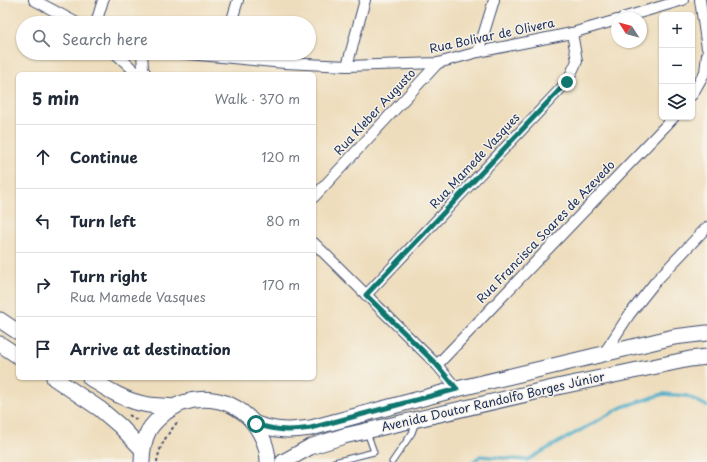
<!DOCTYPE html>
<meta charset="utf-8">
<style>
body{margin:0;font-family:"Playpen Sans",sans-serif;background:#f6f6f7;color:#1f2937}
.controls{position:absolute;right:12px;top:12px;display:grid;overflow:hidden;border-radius:6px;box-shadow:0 1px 3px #0004}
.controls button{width:36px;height:36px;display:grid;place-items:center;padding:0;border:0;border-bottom:1px solid #e0e1e3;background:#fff;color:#1f2937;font:20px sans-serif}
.compass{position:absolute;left:611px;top:12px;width:36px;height:36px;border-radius:50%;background:#fff;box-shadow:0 1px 3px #0004;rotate:306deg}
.stop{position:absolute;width:12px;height:12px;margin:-9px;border:3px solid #0f766e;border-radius:50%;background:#fff}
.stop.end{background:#0f766e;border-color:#fff;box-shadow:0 1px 4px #0008}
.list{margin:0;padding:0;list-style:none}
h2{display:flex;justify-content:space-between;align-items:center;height:52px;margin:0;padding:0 16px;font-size:17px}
h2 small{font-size:13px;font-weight:400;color:#747a83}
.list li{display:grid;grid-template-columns:26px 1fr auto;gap:12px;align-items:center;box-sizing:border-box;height:64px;padding:0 16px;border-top:1px solid #e0e1e3}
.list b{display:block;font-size:15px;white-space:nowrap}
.list p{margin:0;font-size:13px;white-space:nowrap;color:#747a83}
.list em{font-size:13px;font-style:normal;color:#747a83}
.icon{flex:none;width:22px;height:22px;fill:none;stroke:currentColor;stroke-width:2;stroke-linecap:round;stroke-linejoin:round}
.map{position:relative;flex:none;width:707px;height:462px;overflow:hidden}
.search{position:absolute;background:#fff;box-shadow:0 1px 3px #0004;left:16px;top:16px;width:300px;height:44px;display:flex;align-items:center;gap:10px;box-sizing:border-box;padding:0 14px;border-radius:22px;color:#747a83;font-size:15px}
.panel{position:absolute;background:#fff;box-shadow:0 1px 3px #0004;left:16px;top:72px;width:300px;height:308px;border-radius:6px}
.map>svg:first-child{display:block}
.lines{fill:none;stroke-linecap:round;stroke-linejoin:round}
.stream{stroke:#47aac7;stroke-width:3.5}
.lane-casing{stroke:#3b496c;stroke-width:7}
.street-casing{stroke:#3b496c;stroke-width:12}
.primary-casing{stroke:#3b496c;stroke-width:17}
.path{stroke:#3b496c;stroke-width:2;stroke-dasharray:3 3;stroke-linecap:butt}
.lane{stroke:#fff;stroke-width:5}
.street{stroke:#fff;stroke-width:10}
.primary{stroke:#fff;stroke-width:15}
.route{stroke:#0f766e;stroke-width:5}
.labels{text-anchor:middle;stroke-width:3;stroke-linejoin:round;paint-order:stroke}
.street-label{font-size:12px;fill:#1b2f5e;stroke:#f7f3e8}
</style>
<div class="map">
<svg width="707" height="462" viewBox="0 0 707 462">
<rect width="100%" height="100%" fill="#f7f3e8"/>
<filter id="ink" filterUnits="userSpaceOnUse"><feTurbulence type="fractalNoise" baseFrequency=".025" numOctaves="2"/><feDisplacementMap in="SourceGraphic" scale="8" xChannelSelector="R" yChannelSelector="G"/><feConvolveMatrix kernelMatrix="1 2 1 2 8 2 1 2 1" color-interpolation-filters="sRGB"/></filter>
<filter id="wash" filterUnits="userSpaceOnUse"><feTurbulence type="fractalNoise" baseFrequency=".012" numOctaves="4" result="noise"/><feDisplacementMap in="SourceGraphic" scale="16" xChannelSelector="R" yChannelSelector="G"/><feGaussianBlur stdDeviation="0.9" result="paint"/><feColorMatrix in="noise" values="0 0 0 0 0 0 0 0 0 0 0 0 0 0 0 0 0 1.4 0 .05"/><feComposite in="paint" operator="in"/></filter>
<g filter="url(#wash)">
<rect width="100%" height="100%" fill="#eeddbc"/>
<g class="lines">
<path class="stream" d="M473 462 480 456 527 460 622 407 663 394 687 396 707 406"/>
</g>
</g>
<g filter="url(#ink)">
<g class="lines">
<defs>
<g id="lane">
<path d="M334 462 374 452 367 432"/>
<path d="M392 462 412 433 416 422"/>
</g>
<g id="street">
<path d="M34 0 77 23"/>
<path d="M700 0 707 48"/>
<path d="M622 18 683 0"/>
<path d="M96 23 103 0"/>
<path d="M231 23 238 0"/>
<path d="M478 52 494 0"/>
<path d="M115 53 138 74"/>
<path d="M142 53 143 69 146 74"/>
<path d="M178 53 285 63 347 66 438 63 478 52 572 33 617 20"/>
<path d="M347 66 365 0"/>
<path d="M692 95 705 72 707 55"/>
<path d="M314 197 438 63"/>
<path d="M314 243 437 365 457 389"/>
<path d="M366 295 567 82 577 61 572 33"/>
<path d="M603 355 629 315 656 281 707 227"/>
<path d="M437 365 674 117"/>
</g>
<g id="primary">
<path d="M0 320 18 332"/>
<path d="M0 344 18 356"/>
<path d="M54 378 100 409 120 426 142 449"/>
<path d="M90 378C108 390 127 402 149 405 157 406 166 406 174 407"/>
<path d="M256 424C277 431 289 431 311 428L457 389 674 337 707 333"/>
<path d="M142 462C142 451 144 440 149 430 153 423 160 417 166 412 198 389 241 398 260 433 265 442 268 452 268 462"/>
<path d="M283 462 310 447 344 436 557 387 690 359 707 357"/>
</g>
</defs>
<use href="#lane" class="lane-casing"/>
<use href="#street" class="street-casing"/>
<use href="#primary" class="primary-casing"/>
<g class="path">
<path d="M129 415 139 421"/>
<path d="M157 462C160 443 168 434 179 420"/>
</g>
<use href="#lane" class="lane"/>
<use href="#street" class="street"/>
<use href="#primary" class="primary"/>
</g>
</g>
<g class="lines" filter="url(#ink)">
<path class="route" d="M256 424C276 431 290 431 311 428L457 389 436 364 366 295 567 82"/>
</g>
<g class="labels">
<g class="street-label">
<text transform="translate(492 36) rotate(-12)" y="4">Rua Bolivar de Olivera</text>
<text transform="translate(375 112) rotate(-47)" y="4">Rua Kleber Augusto</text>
<text transform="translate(475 161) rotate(-47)" y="4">Rua Mamede Vasques</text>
<text transform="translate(546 232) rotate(-46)" y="4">Rua Francisca Soares de Azevedo</text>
<text transform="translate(493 402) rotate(-13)" y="4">Avenida Doutor Randolfo Borges Júnior</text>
</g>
</g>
</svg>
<div class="controls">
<button>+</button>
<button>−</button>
<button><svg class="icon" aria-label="layers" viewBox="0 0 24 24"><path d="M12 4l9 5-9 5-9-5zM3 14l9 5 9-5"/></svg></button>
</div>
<svg class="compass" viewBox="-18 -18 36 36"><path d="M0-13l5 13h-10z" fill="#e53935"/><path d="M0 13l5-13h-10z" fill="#747a83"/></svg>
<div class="stop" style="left:256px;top:424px"></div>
<div class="stop end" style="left:567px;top:82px"></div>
<div class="search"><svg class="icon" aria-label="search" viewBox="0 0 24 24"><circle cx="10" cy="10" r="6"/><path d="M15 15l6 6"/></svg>Search here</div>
<section class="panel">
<h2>5 min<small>Walk · 370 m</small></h2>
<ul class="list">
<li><svg class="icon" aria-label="ahead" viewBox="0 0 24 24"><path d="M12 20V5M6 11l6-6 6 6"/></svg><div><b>Continue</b></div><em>120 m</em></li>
<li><svg class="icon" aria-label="left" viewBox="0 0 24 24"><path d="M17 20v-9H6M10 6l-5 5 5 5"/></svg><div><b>Turn left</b></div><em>80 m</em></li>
<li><svg class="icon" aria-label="right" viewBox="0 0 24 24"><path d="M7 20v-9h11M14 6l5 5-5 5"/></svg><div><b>Turn right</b><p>Rua Mamede Vasques</p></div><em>170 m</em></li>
<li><svg class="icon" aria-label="arrive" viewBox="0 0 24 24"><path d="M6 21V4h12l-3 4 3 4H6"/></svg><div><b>Arrive at destination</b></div></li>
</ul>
</section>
</div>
